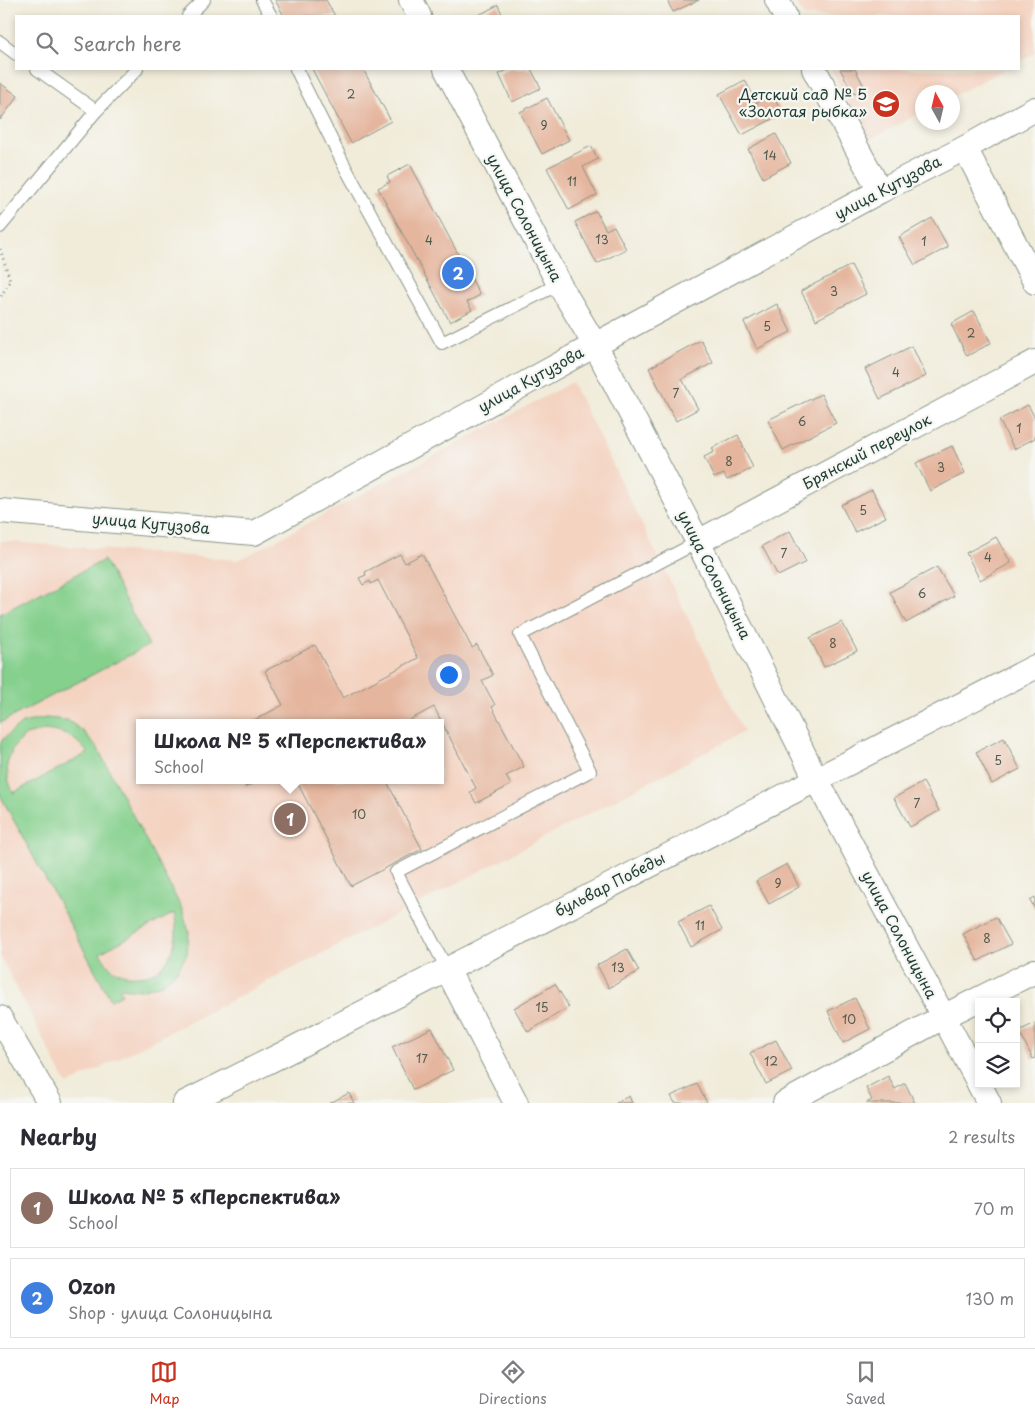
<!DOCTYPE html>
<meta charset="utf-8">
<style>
body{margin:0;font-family:"Playpen Sans",sans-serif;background:#f7f7f7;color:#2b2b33}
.controls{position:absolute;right:15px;bottom:15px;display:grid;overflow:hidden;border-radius:0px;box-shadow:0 2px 8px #0003}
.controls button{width:45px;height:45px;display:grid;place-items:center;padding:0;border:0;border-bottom:1px solid #e1e1e2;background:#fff;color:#2b2b33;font:25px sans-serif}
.compass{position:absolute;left:915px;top:85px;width:45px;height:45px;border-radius:50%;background:#fff;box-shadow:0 2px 8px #0003;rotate:352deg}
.you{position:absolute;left:448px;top:674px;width:18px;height:18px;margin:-12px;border:4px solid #fff;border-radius:50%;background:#1a73e8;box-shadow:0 0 0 8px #1a73e833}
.badge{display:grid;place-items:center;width:32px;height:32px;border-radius:50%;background:#c8321e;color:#fff;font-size:16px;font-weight:700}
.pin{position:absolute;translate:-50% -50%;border:2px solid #fff;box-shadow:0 1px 5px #0006}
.popup{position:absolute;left:136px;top:719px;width:308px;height:65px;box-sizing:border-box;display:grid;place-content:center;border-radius:0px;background:#fff;filter:drop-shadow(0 1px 4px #0005);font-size:16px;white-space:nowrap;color:#7c7c81}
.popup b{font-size:19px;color:#2b2b33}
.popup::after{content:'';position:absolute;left:50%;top:100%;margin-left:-10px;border:10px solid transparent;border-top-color:#fff}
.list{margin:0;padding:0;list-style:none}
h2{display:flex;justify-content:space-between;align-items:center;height:65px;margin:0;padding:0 20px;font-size:21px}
h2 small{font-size:16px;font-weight:400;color:#7c7c81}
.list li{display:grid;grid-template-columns:32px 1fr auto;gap:15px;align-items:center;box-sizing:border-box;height:80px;margin:0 10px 10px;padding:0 10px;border:1px solid #e1e1e2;border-radius:0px}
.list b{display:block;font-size:19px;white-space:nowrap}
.list p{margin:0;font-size:16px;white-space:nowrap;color:#7c7c81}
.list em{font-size:16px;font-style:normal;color:#7c7c81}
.icon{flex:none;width:28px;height:28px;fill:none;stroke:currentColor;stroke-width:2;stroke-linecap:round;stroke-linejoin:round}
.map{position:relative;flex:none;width:1035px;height:1103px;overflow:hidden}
.search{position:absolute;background:#fff;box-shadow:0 2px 8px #0003;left:15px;right:15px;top:15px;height:55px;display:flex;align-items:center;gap:12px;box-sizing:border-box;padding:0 18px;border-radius:0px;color:#7c7c81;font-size:19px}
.sheet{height:245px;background:#fff}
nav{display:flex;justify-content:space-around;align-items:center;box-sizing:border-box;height:70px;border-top:1px solid #e1e1e2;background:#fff;font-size:14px;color:#7c7c81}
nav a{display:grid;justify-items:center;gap:2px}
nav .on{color:#c8321e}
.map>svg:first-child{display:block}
.built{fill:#f4d3c1;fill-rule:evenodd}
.green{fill:#85d08d;stroke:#528660;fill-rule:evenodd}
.building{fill:#e5b59d}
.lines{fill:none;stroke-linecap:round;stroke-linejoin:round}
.lane-casing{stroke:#889487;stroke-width:14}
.street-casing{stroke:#889487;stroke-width:26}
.path{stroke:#889487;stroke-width:3;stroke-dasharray:1 4;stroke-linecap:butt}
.lane{stroke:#fff;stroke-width:12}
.street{stroke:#fff;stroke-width:24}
.labels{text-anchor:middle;stroke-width:4.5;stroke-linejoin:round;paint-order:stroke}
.number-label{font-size:12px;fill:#505b4e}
.poi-label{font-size:15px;fill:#1f3d34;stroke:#f6f6f2;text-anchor:end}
.street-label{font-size:15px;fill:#1f3d34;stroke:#f6f6f2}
</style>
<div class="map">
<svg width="1035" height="1103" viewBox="0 0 1035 1103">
<rect width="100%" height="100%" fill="#f6f6f2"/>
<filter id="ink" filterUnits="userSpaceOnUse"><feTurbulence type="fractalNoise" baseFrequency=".02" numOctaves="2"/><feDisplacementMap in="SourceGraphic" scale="10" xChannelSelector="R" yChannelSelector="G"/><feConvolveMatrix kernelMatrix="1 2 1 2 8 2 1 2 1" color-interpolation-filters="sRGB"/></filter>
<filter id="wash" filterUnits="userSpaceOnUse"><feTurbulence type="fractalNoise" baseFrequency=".0096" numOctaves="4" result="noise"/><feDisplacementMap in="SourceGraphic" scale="20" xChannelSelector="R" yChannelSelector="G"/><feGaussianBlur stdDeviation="1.12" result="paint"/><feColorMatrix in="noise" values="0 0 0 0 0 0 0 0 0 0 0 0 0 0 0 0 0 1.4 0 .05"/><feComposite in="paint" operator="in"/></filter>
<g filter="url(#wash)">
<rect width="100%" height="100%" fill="#f1ecda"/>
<g class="built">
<path d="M795 0H1035V53L1019 62V16H804Z"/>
<path d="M831 69H1005L953 96 952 92H922V112L869 140Z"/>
<path d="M572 382 744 732 414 906 67 1085 0 956V541L239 560ZM140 723H440V780H140Z"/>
</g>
<g class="green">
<path d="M104 560 149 645 0 723V614Z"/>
<path d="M46 718 67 720 83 731 97 747 182 909 189 932 187 954 177 971 162 984 141 990 119 988 122 994 111 1000 0 795V745L2 740 22 723ZM45 730C66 733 74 736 88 753L13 793 8 779 7 764 13 748 26 735ZM174 913C182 941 168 979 133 976 124 975 116 973 109 966 105 963 103 957 100 953Z"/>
</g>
<g id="blocks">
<g class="building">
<path d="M275 0H326L335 16H284Z"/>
<path d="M667 0H699L673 12Z"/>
<path d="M498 5 503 16H477Z"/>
<path d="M312 69H363L391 121 351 143Z"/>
<path d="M510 69H531L541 88 512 102 499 74Z"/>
<path d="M840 69H855L865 88 854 94Z"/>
<path d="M745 80 757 103 773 95 782 114 742 135 719 94Z"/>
<path d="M0 83 18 96 0 120Z"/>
<path d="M547 98 569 140 542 154 520 112Z"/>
<path d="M776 134 791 163 763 178 748 149Z"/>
<path d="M591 146 598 159 583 167 597 195 569 210 547 168Z"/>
<path d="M410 164 480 295 467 302 472 310 450 322 378 188 390 182 387 176Z"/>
<path d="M596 211 606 230 614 226 626 249 597 264 575 222Z"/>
<path d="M932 218 948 247 915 265 899 237Z"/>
<path d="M851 265 866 294 816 320 801 291Z"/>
<path d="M777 304 791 332 757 349 744 322Z"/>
<path d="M974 311 991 343 967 356 951 324Z"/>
<path d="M701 340 713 363 682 379 698 409 676 421 649 368Z"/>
<path d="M912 346 926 376 880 399 865 369Z"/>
<path d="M821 394 836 423 783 450 768 420Z"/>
<path d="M1028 405 1035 418V438L1014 449 999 420Z"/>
<path d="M738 435 753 468 727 480 724 474 714 478 704 457 714 452 712 448Z"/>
<path d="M952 446 965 473 930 491 916 463Z"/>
<path d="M872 490 886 517 855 532 841 505Z"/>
<path d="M790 531 806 562 778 576 762 546Z"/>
<path d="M996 537 1011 563 980 580 966 553Z"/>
<path d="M400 554 405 563 422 554 472 648 477 645 493 675 482 681 495 705 492 707 524 767 506 776 511 785 476 803 470 792 476 788 434 707 404 723H249L283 705 265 671 315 645 343 698 418 658 378 580 371 584 370 581 363 585 359 578 366 575 365 572Z"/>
<path d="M937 567 954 596 906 623 890 592Z"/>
<path d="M842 622 857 651 824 667 810 638Z"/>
<path d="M1004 738 1020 769 992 784 976 752Z"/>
<path d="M243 780H258L246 787Z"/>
<path d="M296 780H386L422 849 351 886Z"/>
<path d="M923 782 939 811 910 827 894 798Z"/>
<path d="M787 864 799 887 769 904 756 881Z"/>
<path d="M1035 897V909L1030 900Z"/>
<path d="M709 906 722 930 691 947 678 922Z"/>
<path d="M996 917 1011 944 978 961 963 934Z"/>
<path d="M627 949 639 971 609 988 597 965Z"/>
<path d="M555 984 569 1007 528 1032 514 1008Z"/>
<path d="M855 998 870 1029 843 1043 828 1011Z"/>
<path d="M1035 1023V1058L1033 1059 1019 1031Z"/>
<path d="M432 1028 453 1070 413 1090 392 1047Z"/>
<path d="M776 1040 792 1071 766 1084 750 1053Z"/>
<path d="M888 1076 895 1089 905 1083 915 1103H866L872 1100 866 1088Z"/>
<path d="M697 1084 707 1103H675L671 1096Z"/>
<path d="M349 1093 354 1103H330Z"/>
<path d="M629 1096 632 1103H616Z"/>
</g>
</g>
</g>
<g filter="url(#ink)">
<use href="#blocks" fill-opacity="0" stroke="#889487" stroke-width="1"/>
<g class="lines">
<defs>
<g id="lane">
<path d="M262 0 271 16"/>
<path d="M188 16 204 0"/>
<path d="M0 42 16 54"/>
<path d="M37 69 96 111"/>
<path d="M296 69 345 167 442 343 559 284"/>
<path d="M0 227 96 111 137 69"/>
<path d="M447 969 396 872 590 771 520 635 698 542"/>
</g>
<g id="street">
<path d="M411 0 419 16"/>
<path d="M777 0 785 16"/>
<path d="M446 69 559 284 595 345 698 542 816 779 979 1083"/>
<path d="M814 69 880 191"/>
<path d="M965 148 1035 282"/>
<path d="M0 511 254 533 595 345 880 191 965 148 1035 109"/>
<path d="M698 542 1035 362"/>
<path d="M447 969 516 1103"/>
<path d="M0 1018 50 1103"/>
<path d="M979 1084 989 1103"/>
<path d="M185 1103 281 1055 1035 667"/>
<path d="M785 1103 943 1017 1035 971"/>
</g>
</defs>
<use href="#lane" class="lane-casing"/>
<use href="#street" class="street-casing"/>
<path class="path" d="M0 249 10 280 0 298"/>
<use href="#lane" class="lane"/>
<use href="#street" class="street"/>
</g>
</g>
<defs>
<symbol id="school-disc" viewBox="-11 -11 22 22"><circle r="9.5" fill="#c8321e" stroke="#f6f6f2"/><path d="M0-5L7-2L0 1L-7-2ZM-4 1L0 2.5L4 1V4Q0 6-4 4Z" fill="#fff"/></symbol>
</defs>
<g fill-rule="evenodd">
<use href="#school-disc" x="870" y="88" width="32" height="32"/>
</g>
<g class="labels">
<g class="number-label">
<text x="351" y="99">2</text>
<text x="544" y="130">9</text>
<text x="770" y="160">14</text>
<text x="572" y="186">11</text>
<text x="602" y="244">13</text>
<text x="429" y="245">4</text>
<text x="924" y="246">1</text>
<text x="834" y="296">3</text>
<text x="767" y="331">5</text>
<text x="971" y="338">2</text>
<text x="896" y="377">4</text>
<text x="676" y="398">7</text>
<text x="802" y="426">6</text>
<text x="1019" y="433">1</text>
<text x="729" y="466">8</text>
<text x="941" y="472">3</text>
<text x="863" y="515">5</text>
<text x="784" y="558">7</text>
<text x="988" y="562">4</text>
<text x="922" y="598">6</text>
<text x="833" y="648">8</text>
<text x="998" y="765">5</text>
<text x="917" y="808">7</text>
<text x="359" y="819">10</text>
<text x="778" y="888">9</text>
<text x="700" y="930">11</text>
<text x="987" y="943">8</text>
<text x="618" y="972">13</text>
<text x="542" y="1012">15</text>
<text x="849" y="1024">10</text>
<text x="422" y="1063">17</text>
<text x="771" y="1066">12</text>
</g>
<g class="poi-label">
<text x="867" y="100">Детский сад № 5<tspan x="867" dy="17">«Золотая рыбка»</tspan></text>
</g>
<g class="street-label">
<text transform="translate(888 188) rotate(-28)" y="5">улица Кутузова</text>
<text transform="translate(524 218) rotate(62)" y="5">улица Солоницына</text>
<text transform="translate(531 380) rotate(-29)" y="5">улица Кутузова</text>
<text transform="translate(867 452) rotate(-28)" y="5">Брянский переулок</text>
<text transform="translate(151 524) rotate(5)" y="5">улица Кутузова</text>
<text transform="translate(714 575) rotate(63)" y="5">улица Солоницына</text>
<text transform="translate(610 885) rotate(-27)" y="5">бульвар Победы</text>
<text transform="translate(899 935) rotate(62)" y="5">улица Солоницына</text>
</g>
</g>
</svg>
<div class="controls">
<button><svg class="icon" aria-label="locate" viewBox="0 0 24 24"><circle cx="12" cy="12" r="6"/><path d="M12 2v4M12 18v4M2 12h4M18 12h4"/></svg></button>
<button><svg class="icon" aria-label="layers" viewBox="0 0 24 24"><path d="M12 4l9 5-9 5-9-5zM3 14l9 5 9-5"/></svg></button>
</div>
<svg class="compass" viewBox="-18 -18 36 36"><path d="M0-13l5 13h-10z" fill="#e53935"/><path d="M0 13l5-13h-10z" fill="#7c7c81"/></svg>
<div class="you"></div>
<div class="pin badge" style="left:290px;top:819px;background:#8d6e63">1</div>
<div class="popup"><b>Школа № 5 «Перспектива»</b>School</div>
<div class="pin badge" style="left:458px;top:273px;background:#3f7fe0">2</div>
<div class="search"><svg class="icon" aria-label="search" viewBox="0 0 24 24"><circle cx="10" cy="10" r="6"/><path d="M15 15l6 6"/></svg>Search here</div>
</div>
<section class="sheet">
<h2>Nearby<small>2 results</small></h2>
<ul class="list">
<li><span class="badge" style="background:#8d6e63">1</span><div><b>Школа № 5 «Перспектива»</b><p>School</p></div><em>70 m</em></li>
<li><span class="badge" style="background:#3f7fe0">2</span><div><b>Ozon</b><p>Shop · улица Солоницына</p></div><em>130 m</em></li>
</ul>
</section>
<nav>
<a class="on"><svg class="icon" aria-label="map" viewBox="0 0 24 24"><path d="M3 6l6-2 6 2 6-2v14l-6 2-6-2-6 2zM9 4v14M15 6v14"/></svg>Map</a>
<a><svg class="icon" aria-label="directions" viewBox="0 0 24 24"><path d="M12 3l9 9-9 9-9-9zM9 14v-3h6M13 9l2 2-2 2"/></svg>Directions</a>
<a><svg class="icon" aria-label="saved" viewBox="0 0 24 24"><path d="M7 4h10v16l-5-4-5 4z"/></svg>Saved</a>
</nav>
